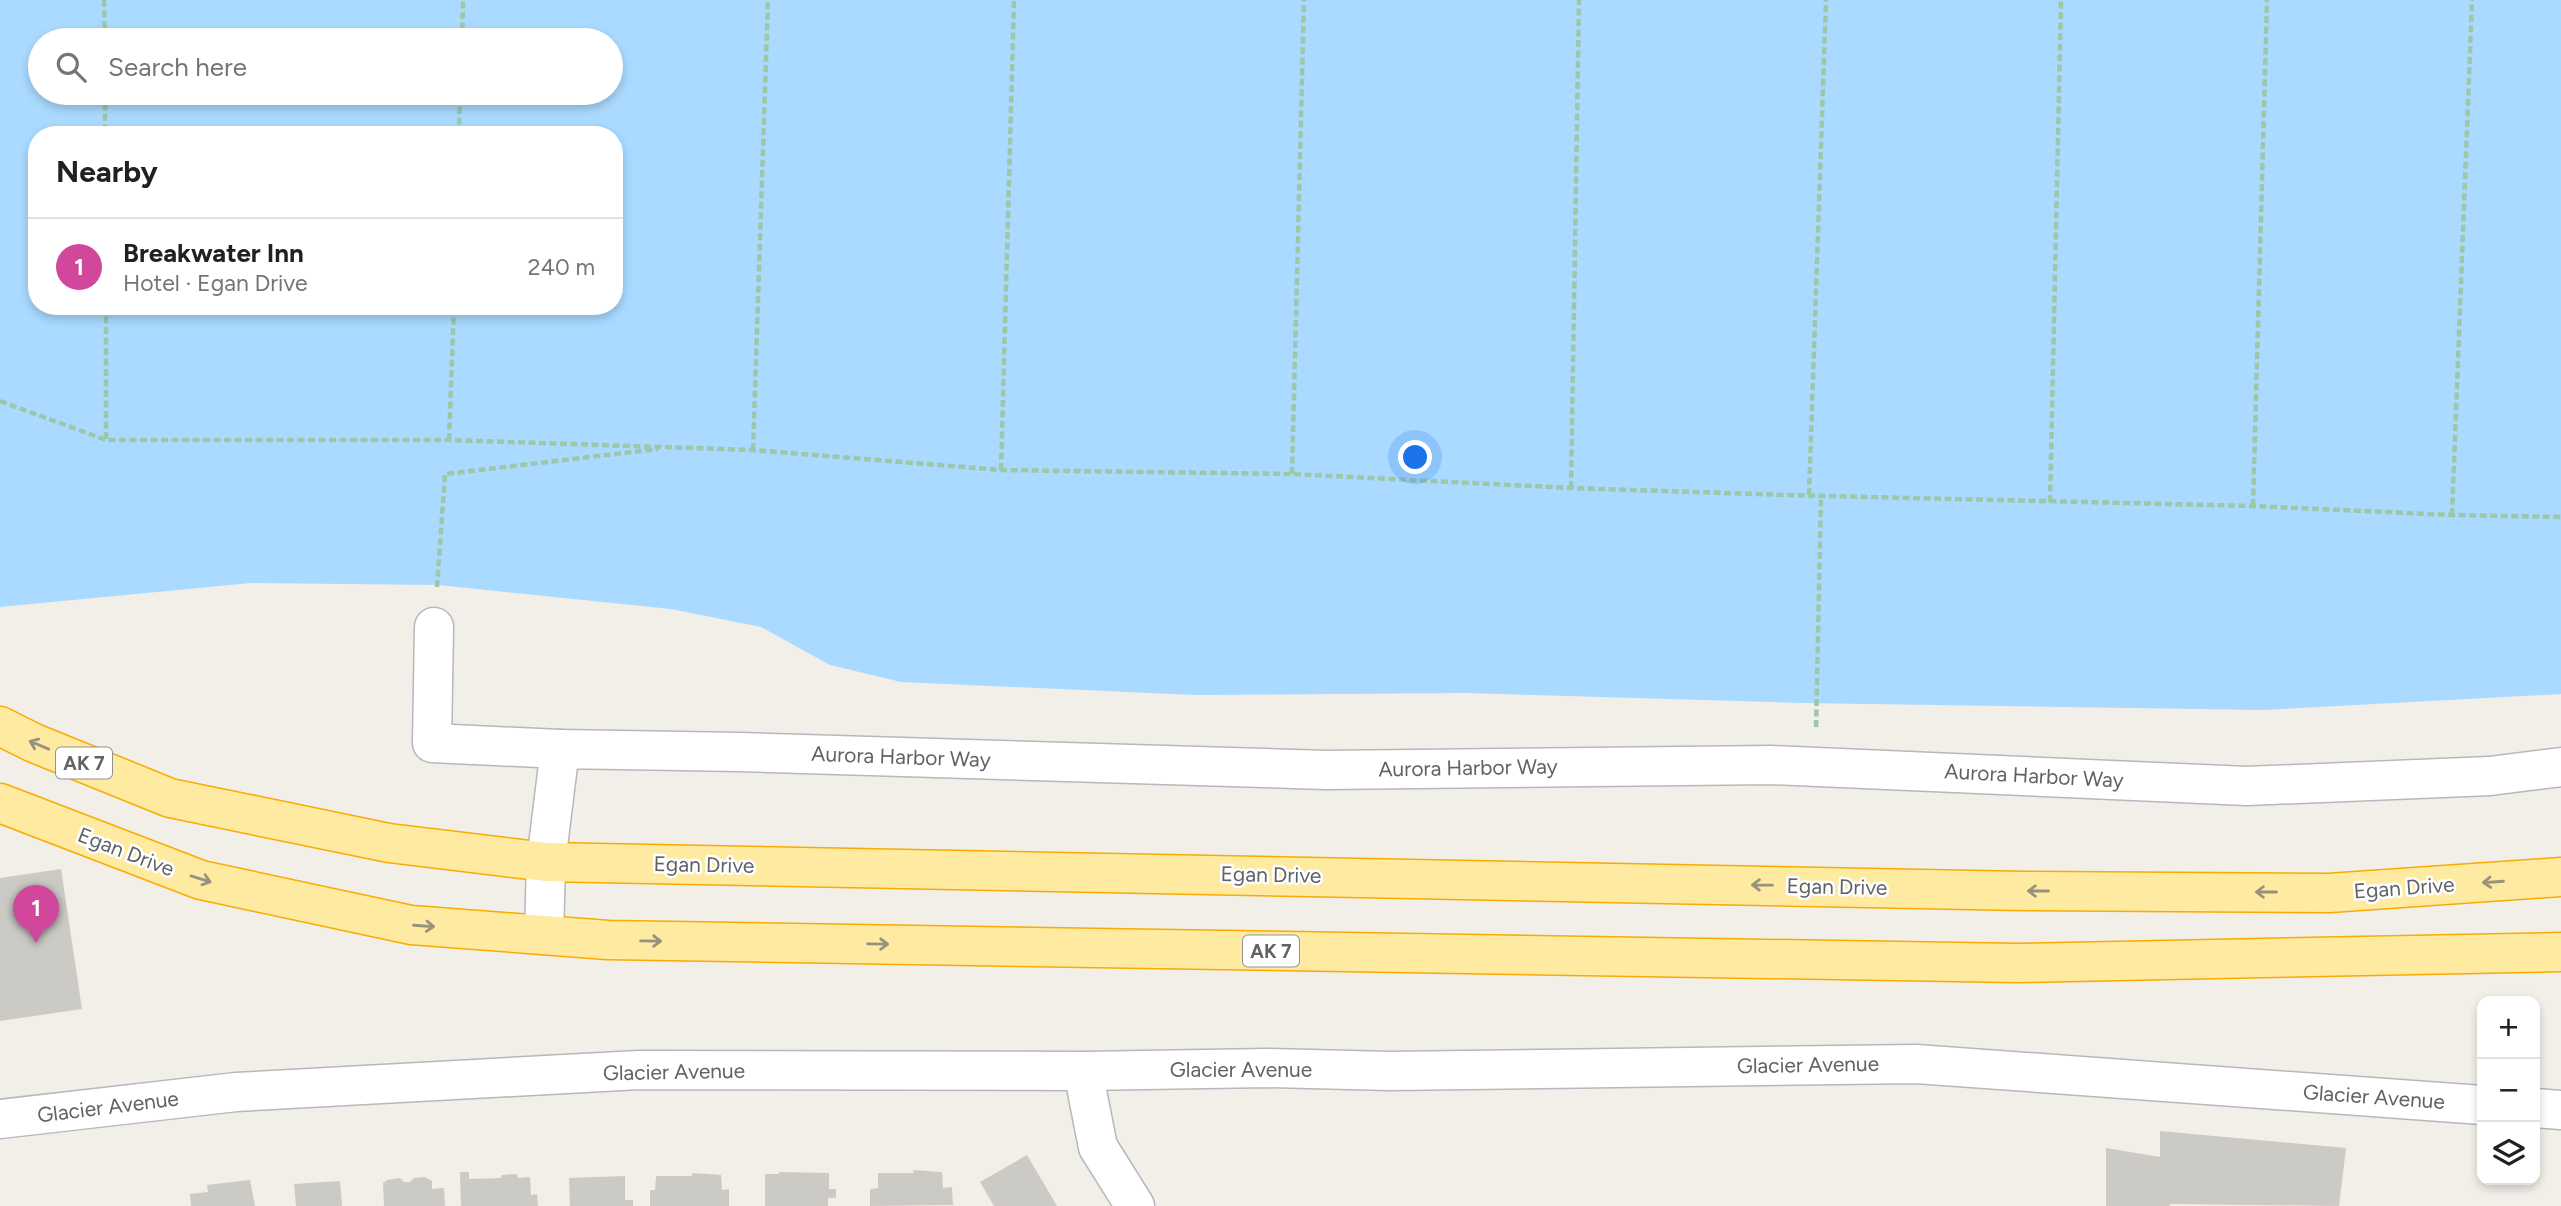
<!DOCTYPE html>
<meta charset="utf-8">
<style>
body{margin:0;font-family:Figtree,sans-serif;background:#f2f2f2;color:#202124}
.controls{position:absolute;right:21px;bottom:21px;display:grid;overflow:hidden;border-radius:14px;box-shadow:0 4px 10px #0003}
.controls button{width:63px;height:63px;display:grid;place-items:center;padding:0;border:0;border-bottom:2px solid #e0e0e0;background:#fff;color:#202124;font:35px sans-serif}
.you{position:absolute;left:1416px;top:458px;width:24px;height:24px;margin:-18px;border:5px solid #fff;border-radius:50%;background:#1a73e8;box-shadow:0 0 0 10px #1a73e833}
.badge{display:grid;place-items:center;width:46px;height:46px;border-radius:50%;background:#ea4335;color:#fff;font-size:23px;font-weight:700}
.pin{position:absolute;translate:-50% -58px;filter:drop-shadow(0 2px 4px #0008)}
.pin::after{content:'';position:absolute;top:37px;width:24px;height:21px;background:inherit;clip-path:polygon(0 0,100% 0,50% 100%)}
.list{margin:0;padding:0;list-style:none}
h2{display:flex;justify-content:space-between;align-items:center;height:91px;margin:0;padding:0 28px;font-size:30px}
h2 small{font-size:23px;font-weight:400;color:#757577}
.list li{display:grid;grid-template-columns:46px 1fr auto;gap:21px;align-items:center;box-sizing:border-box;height:98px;padding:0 28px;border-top:2px solid #e0e0e0}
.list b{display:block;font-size:26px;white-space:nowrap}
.list p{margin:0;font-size:23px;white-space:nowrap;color:#757577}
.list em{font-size:23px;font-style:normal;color:#757577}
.icon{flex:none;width:38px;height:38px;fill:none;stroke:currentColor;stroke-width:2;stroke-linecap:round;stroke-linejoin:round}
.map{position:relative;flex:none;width:2561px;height:1206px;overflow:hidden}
.search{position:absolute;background:#fff;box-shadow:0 4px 10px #0003;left:28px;top:28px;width:595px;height:77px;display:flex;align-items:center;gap:18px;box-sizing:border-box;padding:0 24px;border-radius:38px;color:#757577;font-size:26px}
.panel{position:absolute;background:#fff;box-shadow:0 4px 10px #0003;left:28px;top:126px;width:595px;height:189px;border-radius:28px}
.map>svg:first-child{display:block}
.water{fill:#aadaff;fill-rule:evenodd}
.building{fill:#cccac5}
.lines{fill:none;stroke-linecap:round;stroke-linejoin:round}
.minor-casing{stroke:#b5b8bc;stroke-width:41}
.tertiary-casing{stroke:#b5b8bc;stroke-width:41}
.trunk-casing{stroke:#f9ab00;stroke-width:41}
.path{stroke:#9cc7a9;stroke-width:4.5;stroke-dasharray:7 3.5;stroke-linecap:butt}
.minor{stroke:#fff;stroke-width:38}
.tertiary{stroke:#fff;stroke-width:38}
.trunk{stroke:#feeaa1;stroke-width:38}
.oneway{stroke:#97927c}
.labels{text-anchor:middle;stroke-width:5;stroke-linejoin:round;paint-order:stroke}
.shield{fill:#fff;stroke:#8f9295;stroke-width:2}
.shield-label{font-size:19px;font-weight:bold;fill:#5f6368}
.street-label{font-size:21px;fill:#5f6368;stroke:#fff}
</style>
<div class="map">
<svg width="2561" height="1206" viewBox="0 0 2561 1206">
<rect width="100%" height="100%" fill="#f1efe8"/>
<path class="water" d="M0 0H2561V694L2263 710 1803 703 1466 693 1195 695 901 682 830 665 761 627 671 609 438 585 251 583 0 607ZM40 40H611V93H40ZM37 135H614V306H37Z"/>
<g class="building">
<path d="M61 869 82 1009 0 1021V878Z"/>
<path d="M2160 1131 2346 1148 2339 1206 2171 1204 2169 1206H2106V1148L2160 1157Z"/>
<path d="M1027 1155 1057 1206H994L980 1182Z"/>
<path d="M913 1170 942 1172 943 1188 952 1187 953 1205 870 1206V1189L878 1188V1173H914Z"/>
<path d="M460 1172H469V1179L501 1178 502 1175 517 1174 518 1178 530 1177 531 1195 537 1194 538 1206H461Z"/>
<path d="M779 1172 829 1173V1189H836V1198H828V1206H765V1174H779Z"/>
<path d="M692 1173 721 1175 722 1190 729 1189V1206H650V1190H655L656 1176H692Z"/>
<path d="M625 1176V1200H633V1206H570L569 1178Z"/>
<path d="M425 1177 432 1181V1189L444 1188 445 1206H384L383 1183 387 1180 400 1178 404 1182H410L414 1178Z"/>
<path d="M250 1180 255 1206H191L190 1194 208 1192 207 1185Z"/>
<path d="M340 1181 342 1206H296L294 1184Z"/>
</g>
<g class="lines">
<defs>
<g id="minor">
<path d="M434 627 432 743 560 749"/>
<path d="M544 935 546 862 560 749 740 752 1327 770 1771 765 2247 786 2490 776 2561 767"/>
<path d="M1083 1071 1098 1147 1135 1206"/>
</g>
<g id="tertiary">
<path d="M2535 1108 2561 1110"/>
<path d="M0 1119 236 1092 639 1070 1083 1071 1267 1068 1390 1071 1916 1064 2482 1105"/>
</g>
<g id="trunk">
<path d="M0 726 34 743 170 798 389 843 546 862 2023 891 2329 893 2561 877"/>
<path d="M0 803 201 880 411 925 608 940 2017 963 2561 952"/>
</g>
</defs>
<use href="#minor" class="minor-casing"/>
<use href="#tertiary" class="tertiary-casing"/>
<use href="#trunk" class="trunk-casing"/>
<g class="path">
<path d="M104 0 105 40"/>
<path d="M462 40 463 0"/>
<path d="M105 93V135"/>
<path d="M459 135 460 93"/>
<path d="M106 306V440"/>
<path d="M0 401 106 440H449L753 450 1001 470 1292 474 1571 488 1787 495 2253 506 2452 515 2561 517"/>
<path d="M449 440 454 306"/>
<path d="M753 450 768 0"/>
<path d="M1001 470 1014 0"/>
<path d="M1292 474 1304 0"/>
<path d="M1571 488 1579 0"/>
<path d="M1809 495 1826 0"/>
<path d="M2050 502 2061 0"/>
<path d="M2253 506 2267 0"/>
<path d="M2452 515 2472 0"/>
<path d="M437 587 445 474 658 449"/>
<path d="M1816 727 1821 496"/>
</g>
<use href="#minor" class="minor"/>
<use href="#tertiary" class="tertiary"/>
<use href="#trunk" class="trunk"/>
</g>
<defs><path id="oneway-shaft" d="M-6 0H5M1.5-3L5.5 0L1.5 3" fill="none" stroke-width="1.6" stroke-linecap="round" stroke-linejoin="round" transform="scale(1.75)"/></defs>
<g class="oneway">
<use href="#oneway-shaft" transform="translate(39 745) rotate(-157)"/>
<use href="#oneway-shaft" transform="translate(201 879) rotate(17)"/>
<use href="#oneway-shaft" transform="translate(2493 882) rotate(176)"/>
<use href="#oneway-shaft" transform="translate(1762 885) rotate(-179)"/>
<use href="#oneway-shaft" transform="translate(2038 891) rotate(-180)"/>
<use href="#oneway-shaft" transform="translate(2266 892) rotate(-180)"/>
<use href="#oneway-shaft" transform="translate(424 926) rotate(4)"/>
<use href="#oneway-shaft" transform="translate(651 941) rotate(1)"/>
<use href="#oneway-shaft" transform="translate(878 944) rotate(1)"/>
</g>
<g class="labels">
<g class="shield">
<rect x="56" y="747.5" width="56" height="31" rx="5"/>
<rect x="1243" y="935.5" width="56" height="31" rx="5"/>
</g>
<g class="shield-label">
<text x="84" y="770">AK 7</text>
<text x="1271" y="958">AK 7</text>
</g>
<g class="street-label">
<text transform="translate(901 757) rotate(2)" y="7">Aurora Harbor Way</text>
<text transform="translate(1468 768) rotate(-1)" y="7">Aurora Harbor Way</text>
<text transform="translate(2034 776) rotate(3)" y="7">Aurora Harbor Way</text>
<text transform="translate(126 852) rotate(21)" y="7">Egan Drive</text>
<text transform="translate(704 865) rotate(1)" y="7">Egan Drive</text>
<text transform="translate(1271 875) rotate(1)" y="7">Egan Drive</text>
<text transform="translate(1837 887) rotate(1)" y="7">Egan Drive</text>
<text transform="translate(2404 888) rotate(-4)" y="7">Egan Drive</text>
<text transform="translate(1808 1065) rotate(-1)" y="7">Glacier Avenue</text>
<text x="1241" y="1077">Glacier Avenue</text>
<text transform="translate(674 1072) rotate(-1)" y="7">Glacier Avenue</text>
<text transform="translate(2374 1097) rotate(4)" y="7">Glacier Avenue</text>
<text transform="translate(108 1107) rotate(-7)" y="7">Glacier Avenue</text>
</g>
</g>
</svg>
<div class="controls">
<button>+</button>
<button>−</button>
<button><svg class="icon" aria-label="layers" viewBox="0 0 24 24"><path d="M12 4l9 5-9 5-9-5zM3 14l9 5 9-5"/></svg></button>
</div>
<div class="you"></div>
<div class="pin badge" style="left:36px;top:943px;background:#d1479c">1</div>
<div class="search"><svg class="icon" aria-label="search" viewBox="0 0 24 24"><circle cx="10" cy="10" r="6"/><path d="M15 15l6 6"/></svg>Search here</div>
<section class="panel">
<h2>Nearby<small></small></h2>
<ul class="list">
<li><span class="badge" style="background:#d1479c">1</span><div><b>Breakwater Inn</b><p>Hotel · Egan Drive</p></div><em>240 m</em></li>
</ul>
</section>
</div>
